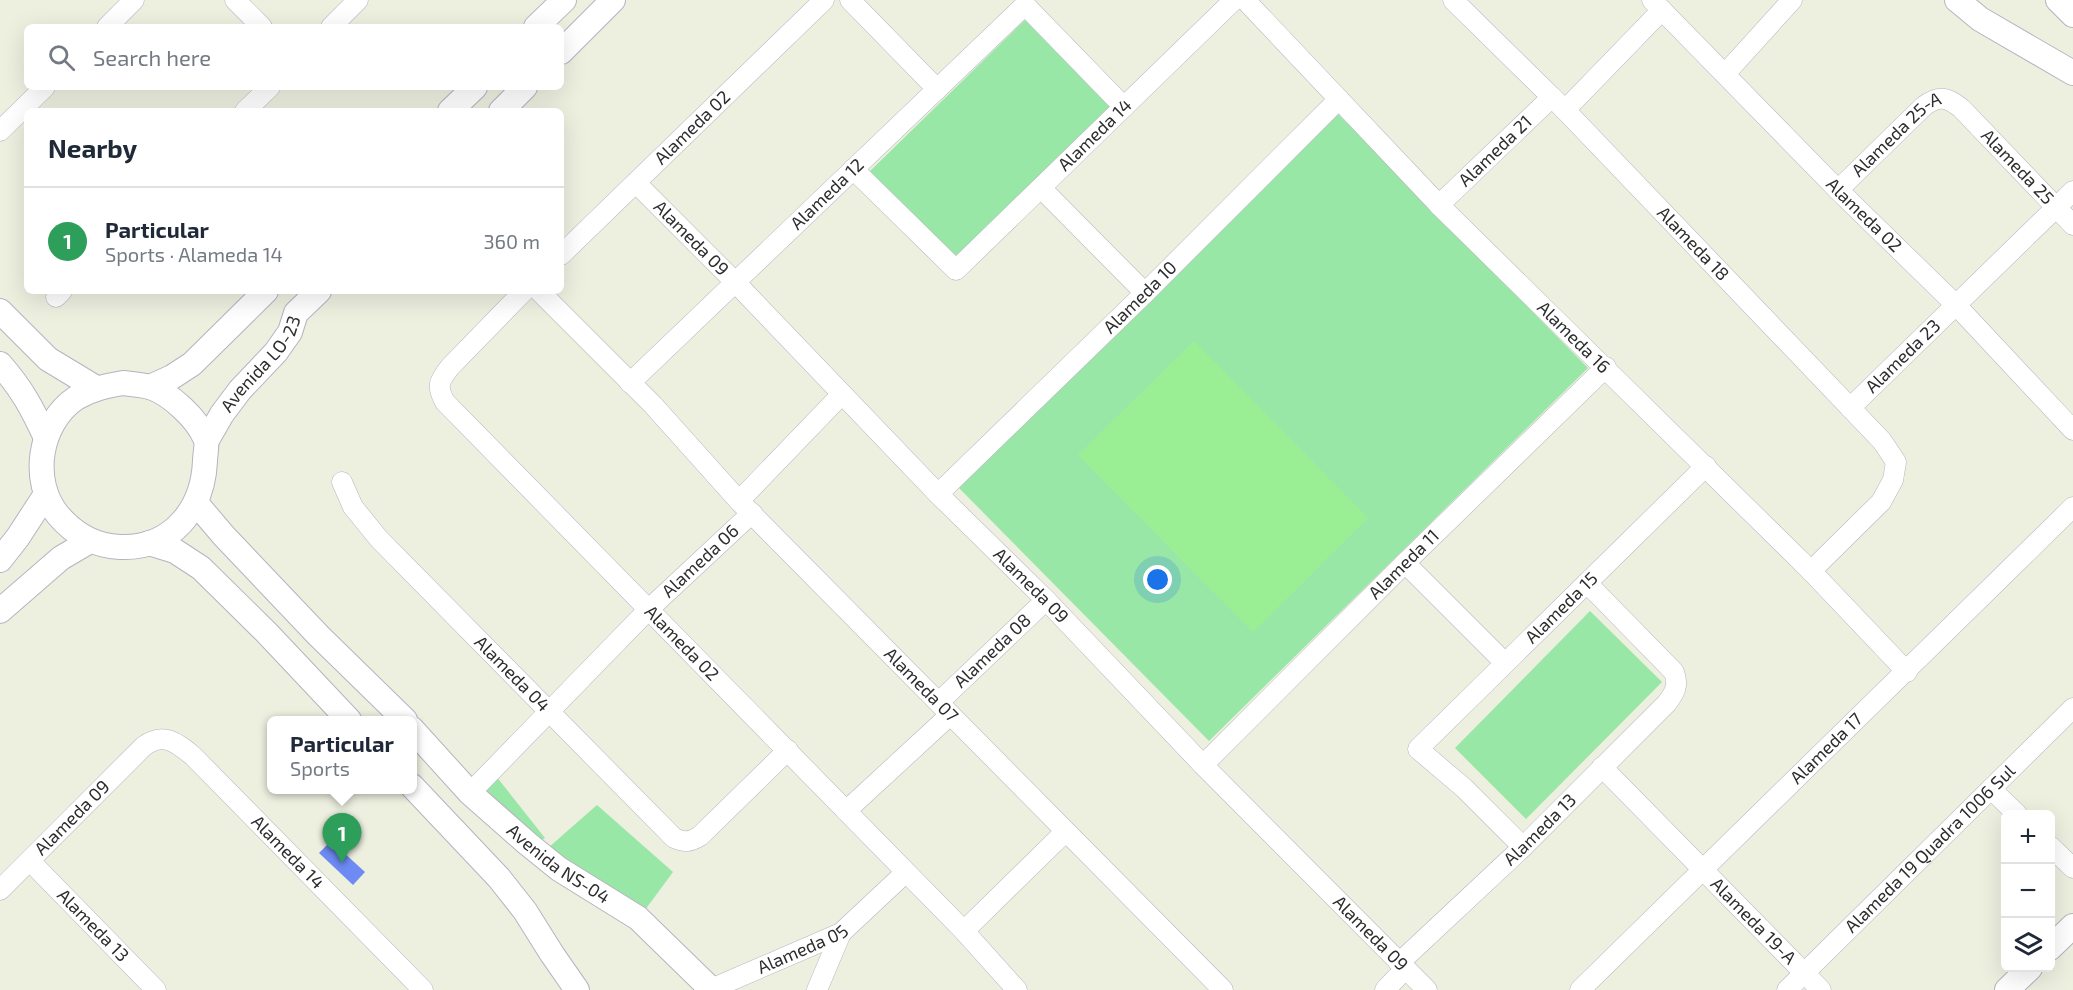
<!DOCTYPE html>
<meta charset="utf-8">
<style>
body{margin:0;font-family:"Exo 2",sans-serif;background:#f2f2f3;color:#1f2937}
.controls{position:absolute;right:18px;bottom:18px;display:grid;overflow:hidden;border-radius:9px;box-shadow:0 6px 24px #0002}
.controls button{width:54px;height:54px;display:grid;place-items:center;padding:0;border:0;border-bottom:2px solid #e0e1e3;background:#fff;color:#1f2937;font:30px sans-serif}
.you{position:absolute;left:1158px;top:580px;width:21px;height:21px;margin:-15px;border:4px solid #fff;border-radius:50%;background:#1a73e8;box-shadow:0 0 0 9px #1a73e833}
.badge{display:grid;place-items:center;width:39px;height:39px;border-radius:50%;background:#2563eb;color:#fff;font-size:20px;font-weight:700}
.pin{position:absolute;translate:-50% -50px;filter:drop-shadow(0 2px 3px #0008)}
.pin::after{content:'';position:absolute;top:32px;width:21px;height:18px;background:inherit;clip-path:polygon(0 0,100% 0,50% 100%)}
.popup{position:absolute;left:267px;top:716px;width:150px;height:78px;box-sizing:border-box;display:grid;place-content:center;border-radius:9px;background:#fff;filter:drop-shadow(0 2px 4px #0005);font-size:20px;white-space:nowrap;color:#747a83}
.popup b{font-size:22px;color:#1f2937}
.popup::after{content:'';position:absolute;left:50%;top:100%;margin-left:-12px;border:12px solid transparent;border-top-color:#fff}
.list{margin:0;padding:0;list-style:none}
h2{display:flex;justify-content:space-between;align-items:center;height:78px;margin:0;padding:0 24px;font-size:26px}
h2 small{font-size:20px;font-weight:400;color:#747a83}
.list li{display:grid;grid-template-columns:39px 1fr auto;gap:18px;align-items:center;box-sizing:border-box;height:108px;padding:0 24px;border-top:2px solid #e0e1e3}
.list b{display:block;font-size:22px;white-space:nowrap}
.list p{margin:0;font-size:20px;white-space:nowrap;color:#747a83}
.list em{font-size:20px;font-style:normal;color:#747a83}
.icon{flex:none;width:33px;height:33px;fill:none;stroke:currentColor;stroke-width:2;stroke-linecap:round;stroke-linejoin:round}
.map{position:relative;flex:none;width:2073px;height:990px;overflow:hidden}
.search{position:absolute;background:#fff;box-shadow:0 6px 24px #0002;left:24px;top:24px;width:540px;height:66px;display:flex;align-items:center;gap:15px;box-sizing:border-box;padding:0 21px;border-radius:9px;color:#747a83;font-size:22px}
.panel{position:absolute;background:#fff;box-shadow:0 6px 24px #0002;left:24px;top:108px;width:540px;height:186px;border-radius:9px}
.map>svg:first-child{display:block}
.green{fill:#99e7a7}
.pitch{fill:#9aef94}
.water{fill:#6e8bf4}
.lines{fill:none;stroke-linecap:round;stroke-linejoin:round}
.minor-casing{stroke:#b7b3c1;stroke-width:21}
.tertiary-casing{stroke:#b7b3c1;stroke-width:26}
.minor{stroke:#fff;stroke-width:20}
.tertiary{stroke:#fff;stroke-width:24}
.labels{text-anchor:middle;stroke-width:4.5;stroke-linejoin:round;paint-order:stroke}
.street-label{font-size:18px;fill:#2d2d2d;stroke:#fff}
</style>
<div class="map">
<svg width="2073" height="990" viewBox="0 0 2073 990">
<rect width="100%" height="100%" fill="#edefdf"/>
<g class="green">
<path d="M1025 20 1110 107 953 260 868 173Z"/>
<path d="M1338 114 1588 368 1209 741 959 488Z"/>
<path d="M1590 611 1662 682 1526 819 1455 748Z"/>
<path d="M496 776 545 838 536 844 481 794Z"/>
<path d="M597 805 673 872 642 914 548 848Z"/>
</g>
<path class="pitch" d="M1194 341 1368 518 1253 632 1078 455Z"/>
<path class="water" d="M331 841 365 872 353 885 319 853Z"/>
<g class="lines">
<defs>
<g id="minor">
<path d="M235 0 262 27"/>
<path d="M850 0 937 89"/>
<path id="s1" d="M1245 0 1439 205 1811 571 1907 672"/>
<path id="s2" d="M1453 0 1565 110 1882 441 1896 462 1893 480 1881 502 1811 571"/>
<path id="s3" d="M1652 0 1838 190 1956 305 2073 430"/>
<path d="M107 27 134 0"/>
<path d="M331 27 358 0"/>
<path d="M1725 74 1792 0"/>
<path d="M1565 110 1662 10"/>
<path d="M245 111 270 87"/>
<path d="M0 131 45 87"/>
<path id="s4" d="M853 169 956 270 1234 0"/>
<path id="s5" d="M636 183 735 282 938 494 1046 600 1203 765 1427 990"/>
<path d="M1041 188 1145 293"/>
<path id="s6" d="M1838 190 1924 106C1939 95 1947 97 1961 108L2073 225"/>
<path id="s7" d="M1439 205 1552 97"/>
<path id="s8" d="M561 255 824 0"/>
<path id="s9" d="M524 291 450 367C439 381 436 386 445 402L964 931 1017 990"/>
<path id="s10" d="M539 291 653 405 739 501 1223 990"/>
<path d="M56 297 62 291"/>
<path id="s11" d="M630 383 1025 5 1124 107"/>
<path id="s12" d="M1850 408 2073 191"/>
<path id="s13" d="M342 482 353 507 379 539 674 838C685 843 690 842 700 836L788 750"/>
<path id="s14" d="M938 494 1145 293 1339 99"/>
<path d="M739 501 842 394"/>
<path d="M1405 563 1504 662"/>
<path id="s15" d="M939 702 1046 600"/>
<path id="s16" d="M1203 765 1405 563 1606 367"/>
<path id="s17" d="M1602 767 1821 990"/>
<path d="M1991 789 2017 814"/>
<path id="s18" d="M470 793 649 609 752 513"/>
<path d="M846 811 950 715"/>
<path d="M2050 846 2073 868"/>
<path id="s19" d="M1523 847 1464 788 1418 749 1706 466"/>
<path id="s20" d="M30 861 156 990"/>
<path id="s21" d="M0 890 144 746C164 732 176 742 193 756L423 990"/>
<path d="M964 931 1065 832"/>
<path id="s22" d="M1399 963 1523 847 1667 703C1675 692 1679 686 1674 672L1587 583"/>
<path id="s23" d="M709 990 841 933 905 873"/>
<path d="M817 990 841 933"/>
<path d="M1385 990 1405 969"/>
<path id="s24" d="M1580 990 2073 507"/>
<path id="s25" d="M1787 990 2073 708"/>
</g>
<g id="tertiary">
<path d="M1957 0 1980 19 2073 73"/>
<path d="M2058 0 2073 15"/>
<path d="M536 27 564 0"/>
<path d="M561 52 613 0"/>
<path d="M450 111 475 87"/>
<path d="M501 111 525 87"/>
<path d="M0 311 48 359 96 388"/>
<path d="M0 364C22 389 32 408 46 438"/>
<path d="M123 383C132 384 142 385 150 387 171 394 197 419 205 438 208 444 205 454 205 461 203 509 172 549 120 547 95 546 74 534 58 515 30 481 39 423 76 398 91 389 106 386 123 383Z"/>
<path d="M150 387 172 377 192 364 266 291"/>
<path id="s26" d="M207 440 222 414 240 390 276 352 290 332 296 313 319 291"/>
<path d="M196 503 224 536 319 636 405 720"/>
<path d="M149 543 175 551 201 568 266 632 349 720"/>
<path d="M0 560 18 537 46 494"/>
<path d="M0 611 61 558 90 541"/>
<path id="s27" d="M412 729 470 793 528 844 559 869 638 918 712 990"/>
<path d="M412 786 499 878 525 911 552 954 577 990"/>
<path d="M2050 948 2073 926"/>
<path d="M2007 990 2030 968"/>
</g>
</defs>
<use href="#minor" class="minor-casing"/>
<use href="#tertiary" class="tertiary-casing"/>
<use href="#minor" class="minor"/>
<use href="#tertiary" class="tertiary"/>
</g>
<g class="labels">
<g class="street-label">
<text dy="6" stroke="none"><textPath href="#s8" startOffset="183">Alameda 02</textPath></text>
<text dy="6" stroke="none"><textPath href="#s4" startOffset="338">Alameda 14</textPath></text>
<text dy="6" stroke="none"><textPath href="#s6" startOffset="81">Alameda 25-A</textPath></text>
<text dy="6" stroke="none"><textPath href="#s7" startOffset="78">Alameda 21</textPath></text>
<text dy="6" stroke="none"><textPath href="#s6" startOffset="243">Alameda 25</textPath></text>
<text dy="6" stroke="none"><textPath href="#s11" startOffset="273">Alameda 12</textPath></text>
<text dy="6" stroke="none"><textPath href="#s3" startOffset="302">Alameda 02</textPath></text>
<text dy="6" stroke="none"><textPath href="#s5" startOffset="78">Alameda 09</textPath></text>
<text dy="6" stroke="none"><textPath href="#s2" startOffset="342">Alameda 18</textPath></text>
<text dy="6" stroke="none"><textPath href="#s14" startOffset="282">Alameda 10</textPath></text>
<text dy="6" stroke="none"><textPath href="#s1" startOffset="471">Alameda 16</textPath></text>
<text dy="6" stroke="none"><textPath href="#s12" startOffset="74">Alameda 23</textPath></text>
<text dy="6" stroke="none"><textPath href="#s26" startOffset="94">Avenida LO-23</textPath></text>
<text dy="6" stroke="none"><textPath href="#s18" startOffset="327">Alameda 06</textPath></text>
<text dy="6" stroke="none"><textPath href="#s16" startOffset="284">Alameda 11</textPath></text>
<text dy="6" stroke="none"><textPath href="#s5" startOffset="564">Alameda 09</textPath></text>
<text dy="6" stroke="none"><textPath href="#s19" startOffset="345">Alameda 15</textPath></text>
<text dy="6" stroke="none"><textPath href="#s9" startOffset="483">Alameda 02</textPath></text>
<text dy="6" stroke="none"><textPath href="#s15" startOffset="74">Alameda 08</textPath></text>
<text dy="6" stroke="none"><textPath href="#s13" startOffset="258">Alameda 04</textPath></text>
<text dy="6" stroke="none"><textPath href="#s10" startOffset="549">Alameda 07</textPath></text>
<text dy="6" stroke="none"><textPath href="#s24" startOffset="345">Alameda 17</textPath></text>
<text dy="6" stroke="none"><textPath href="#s21" startOffset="102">Alameda 09</textPath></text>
<text dy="6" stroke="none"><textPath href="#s22" startOffset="194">Alameda 13</textPath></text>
<text dy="6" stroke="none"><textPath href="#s25" startOffset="201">Alameda 19 Quadra 1006 Sul</textPath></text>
<text dy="6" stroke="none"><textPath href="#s21" startOffset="394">Alameda 14</textPath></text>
<text dy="6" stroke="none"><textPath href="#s27" startOffset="200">Avenida NS-04</textPath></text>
<text dy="6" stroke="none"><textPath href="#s17" startOffset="216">Alameda 19-A</textPath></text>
<text dy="6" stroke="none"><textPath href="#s20" startOffset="90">Alameda 13</textPath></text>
<text dy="6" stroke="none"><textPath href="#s5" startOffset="1050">Alameda 09</textPath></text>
<text dy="6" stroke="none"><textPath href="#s23" startOffset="102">Alameda 05</textPath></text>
</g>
</g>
</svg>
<div class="controls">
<button>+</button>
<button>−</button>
<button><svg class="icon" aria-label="layers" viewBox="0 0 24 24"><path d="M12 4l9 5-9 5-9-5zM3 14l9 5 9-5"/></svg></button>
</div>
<div class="you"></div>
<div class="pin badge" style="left:342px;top:863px;background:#2e9e5b">1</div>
<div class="popup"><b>Particular</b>Sports</div>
<div class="search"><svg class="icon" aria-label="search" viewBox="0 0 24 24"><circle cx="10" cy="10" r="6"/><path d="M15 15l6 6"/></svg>Search here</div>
<section class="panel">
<h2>Nearby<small></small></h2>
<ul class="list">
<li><span class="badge" style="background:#2e9e5b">1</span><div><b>Particular</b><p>Sports · Alameda 14</p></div><em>360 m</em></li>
</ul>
</section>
</div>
